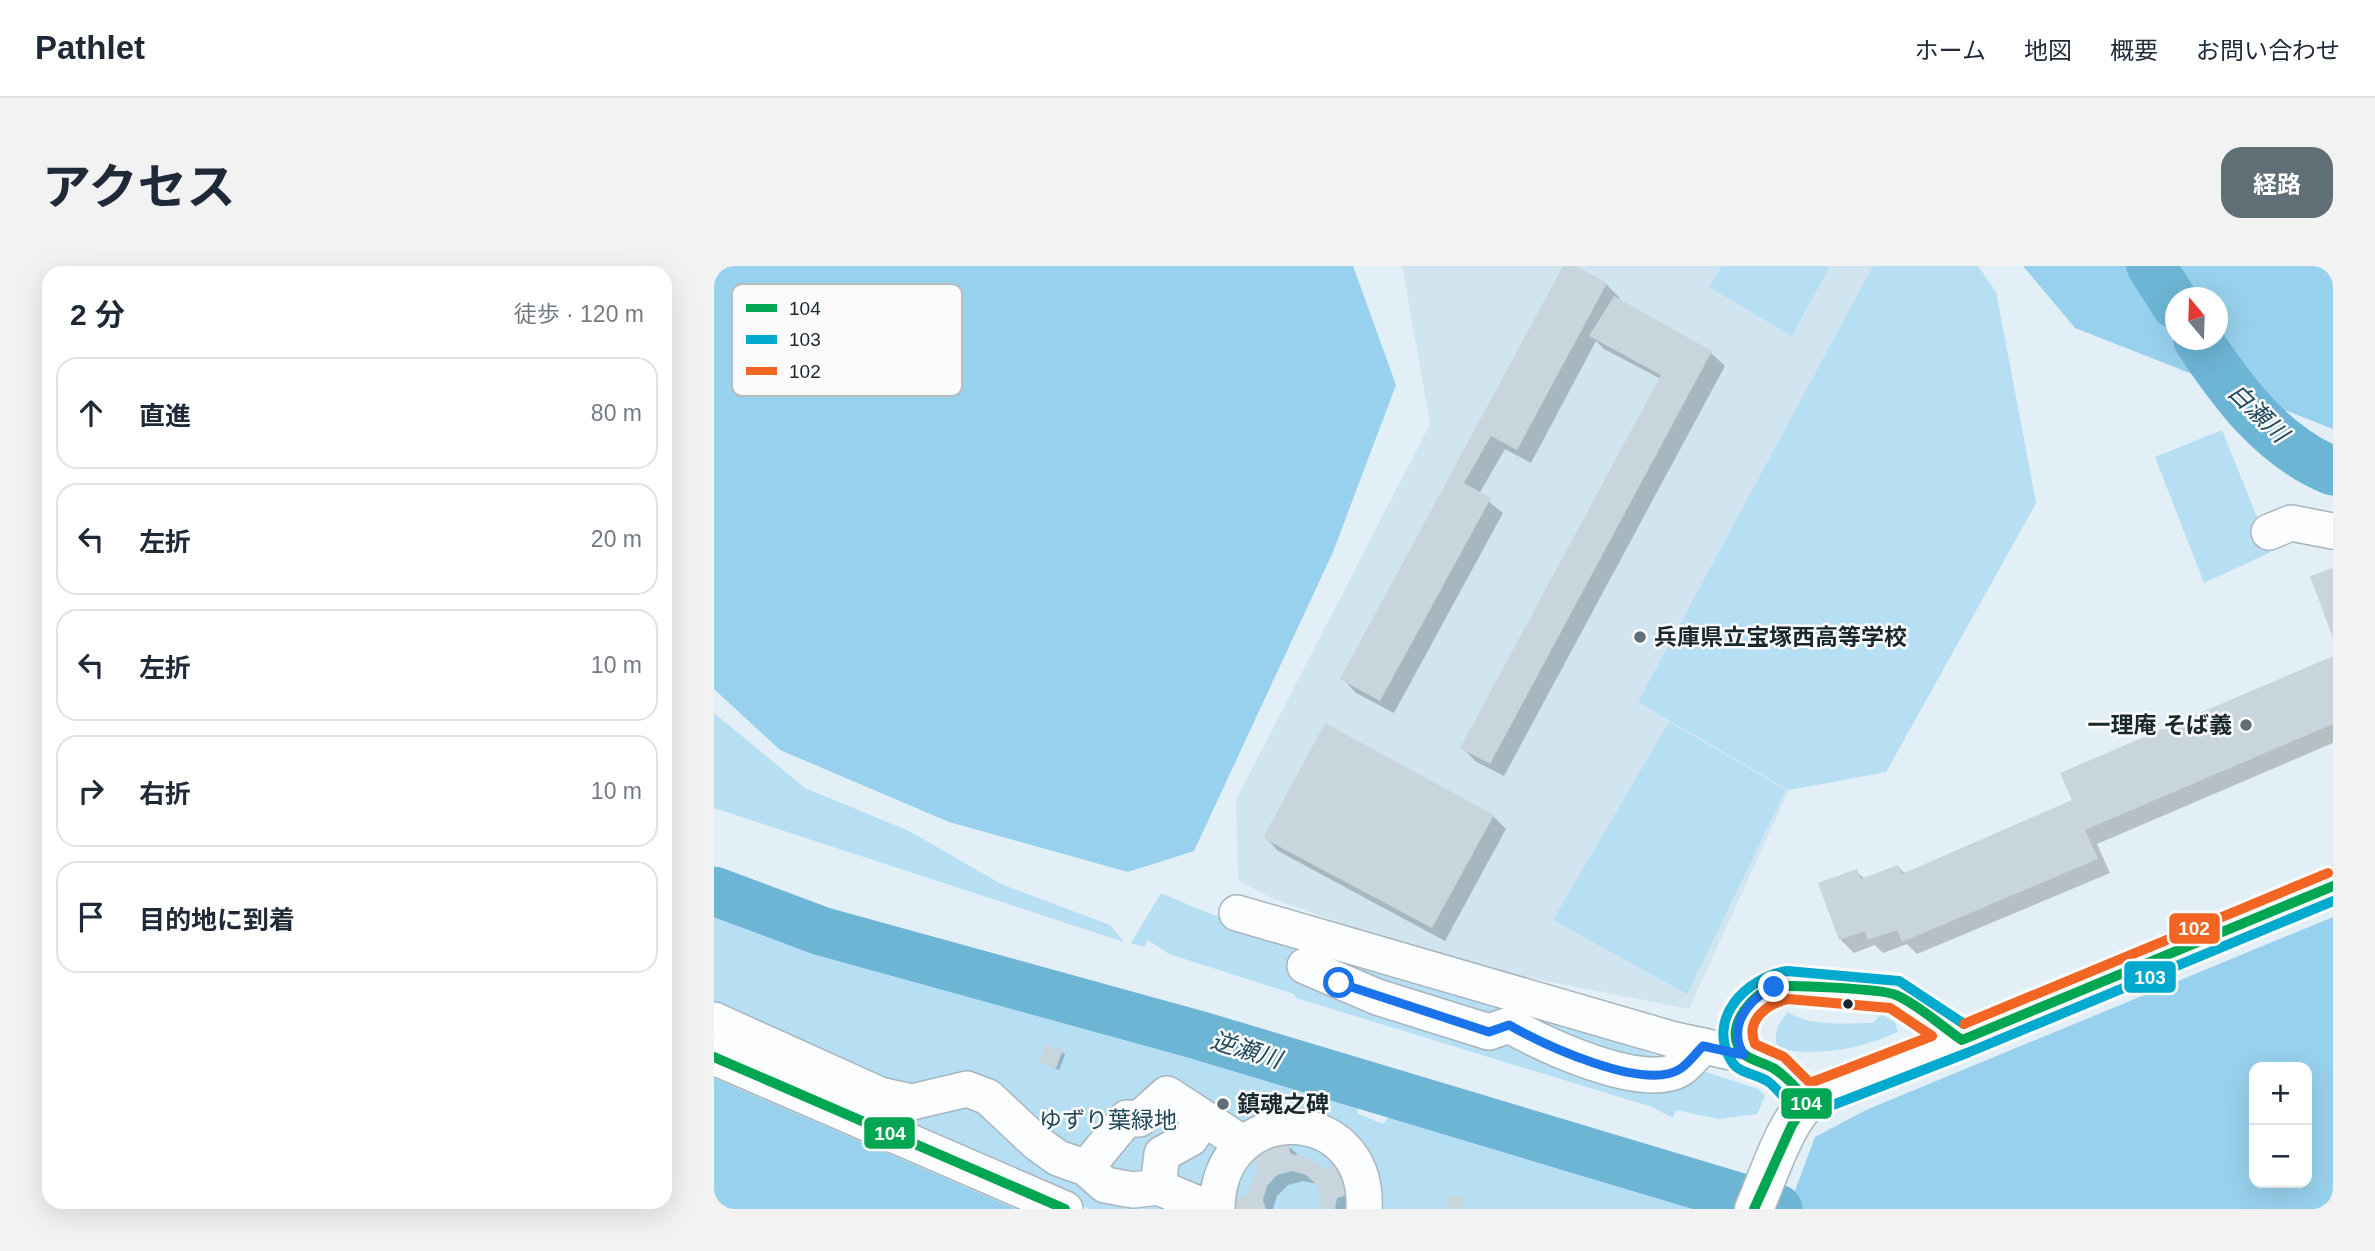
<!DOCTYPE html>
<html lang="ja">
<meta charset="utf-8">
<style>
body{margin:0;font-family:Helvetica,"Noto Sans JP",sans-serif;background:#f2f2f3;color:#1f2937}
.controls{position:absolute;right:21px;bottom:21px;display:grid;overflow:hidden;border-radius:14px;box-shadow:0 7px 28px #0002}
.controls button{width:63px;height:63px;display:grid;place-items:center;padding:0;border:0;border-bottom:2px solid #e0e1e3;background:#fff;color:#1f2937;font:35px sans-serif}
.compass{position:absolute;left:1451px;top:21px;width:63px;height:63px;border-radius:50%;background:#fff;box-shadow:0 7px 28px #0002;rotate:341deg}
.stop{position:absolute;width:21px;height:21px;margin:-16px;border:5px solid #1a73e8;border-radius:50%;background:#fff}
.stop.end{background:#1a73e8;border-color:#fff;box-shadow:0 2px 7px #0008}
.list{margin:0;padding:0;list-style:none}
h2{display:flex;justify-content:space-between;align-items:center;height:91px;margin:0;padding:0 28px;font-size:30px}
h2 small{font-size:23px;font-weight:400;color:#747a83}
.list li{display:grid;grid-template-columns:46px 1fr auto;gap:21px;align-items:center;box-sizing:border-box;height:112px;margin:0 14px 14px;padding:0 14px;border:2px solid #e0e1e3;border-radius:21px}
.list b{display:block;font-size:26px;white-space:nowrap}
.list em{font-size:23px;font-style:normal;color:#747a83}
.icon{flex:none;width:38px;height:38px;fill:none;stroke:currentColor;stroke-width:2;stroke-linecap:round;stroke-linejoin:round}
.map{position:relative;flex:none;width:1619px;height:943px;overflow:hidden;border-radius:21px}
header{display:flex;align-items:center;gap:42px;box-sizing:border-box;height:98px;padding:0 35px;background:#fff;border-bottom:2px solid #e0e1e3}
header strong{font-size:33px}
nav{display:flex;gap:38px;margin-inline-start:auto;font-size:24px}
.intro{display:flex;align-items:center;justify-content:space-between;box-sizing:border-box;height:168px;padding:0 42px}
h1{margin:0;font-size:49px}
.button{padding:18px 32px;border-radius:21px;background:#606e75;color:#fff;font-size:24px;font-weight:700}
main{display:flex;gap:42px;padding:0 42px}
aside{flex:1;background:#fff;border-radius:21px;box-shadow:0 7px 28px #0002}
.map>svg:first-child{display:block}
.built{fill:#d1e5f0}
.green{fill:#b6dff4}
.forest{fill:#98d1ed;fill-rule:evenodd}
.shadow{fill:#0003}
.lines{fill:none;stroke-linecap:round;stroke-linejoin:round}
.river{stroke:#6db5d5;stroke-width:49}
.building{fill:#c9d5dc}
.minor-casing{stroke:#a9b5bc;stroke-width:38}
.major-casing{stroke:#a9b5bc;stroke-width:41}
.minor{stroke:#fbfdfe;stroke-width:35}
.major{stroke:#fbfdfe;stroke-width:38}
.bus-1-casing{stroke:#fbfbfb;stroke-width:16}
.bus-2-casing{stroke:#fbfbfb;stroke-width:16}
.bus-3-casing{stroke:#fbfbfb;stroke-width:16}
.bus-1{stroke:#00a651;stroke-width:10}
.bus-2{stroke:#00a9ce;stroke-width:10}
.bus-3{stroke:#f26522;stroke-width:10}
.route{stroke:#1a73e8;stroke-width:9}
.poi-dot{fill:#606e75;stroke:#fbfbfb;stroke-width:2.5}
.bus-dot{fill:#19282f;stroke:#fbfbfb;stroke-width:2.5}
.labels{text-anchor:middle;stroke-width:5;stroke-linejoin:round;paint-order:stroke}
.poi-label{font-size:23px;font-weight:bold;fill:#19282f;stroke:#fbfbfb;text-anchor:start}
.park-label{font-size:23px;fill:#1e475a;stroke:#fbfbfb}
.water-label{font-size:24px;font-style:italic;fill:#1f485b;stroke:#fbfbfb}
.key{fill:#fbfbfb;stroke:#b7bcbe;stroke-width:2}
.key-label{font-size:19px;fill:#19282f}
.line-badge{stroke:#fbfbfb;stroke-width:2.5}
.badge-label{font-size:19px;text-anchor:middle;font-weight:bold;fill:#fff}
</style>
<header>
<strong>Pathlet</strong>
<nav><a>ホーム</a><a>地図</a><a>概要</a><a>お問い合わせ</a></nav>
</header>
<div class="intro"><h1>アクセス</h1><a class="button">経路</a></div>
<main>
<aside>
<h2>2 分<small>徒歩 · 120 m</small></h2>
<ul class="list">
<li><svg class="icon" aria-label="ahead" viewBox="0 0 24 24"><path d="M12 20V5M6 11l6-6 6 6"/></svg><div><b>直進</b></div><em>80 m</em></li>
<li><svg class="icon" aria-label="left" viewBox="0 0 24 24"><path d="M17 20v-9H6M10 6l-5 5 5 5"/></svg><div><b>左折</b></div><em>20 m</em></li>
<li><svg class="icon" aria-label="left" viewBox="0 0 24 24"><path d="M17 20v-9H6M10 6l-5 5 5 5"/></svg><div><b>左折</b></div><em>10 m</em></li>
<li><svg class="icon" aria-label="right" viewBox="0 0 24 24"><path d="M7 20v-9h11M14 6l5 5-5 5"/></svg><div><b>右折</b></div><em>10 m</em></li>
<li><svg class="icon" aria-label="arrive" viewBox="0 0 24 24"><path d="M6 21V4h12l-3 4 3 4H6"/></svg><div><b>目的地に到着</b></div></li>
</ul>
</aside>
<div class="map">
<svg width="1619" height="943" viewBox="0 0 1619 943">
<rect width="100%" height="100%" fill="#e3eff6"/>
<path class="built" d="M688 0H1264L1282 26 1322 237 1172 506 1075 524 975 743 731 695 557 632 524 614 522 534 716 158Z"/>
<g class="green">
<path d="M1008 0H1116L1078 70 995 21Z"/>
<path d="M1159 0H1264L1282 26 1322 237 1172 506 1075 524 924 436Z"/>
<path d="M1508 164 1557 286 1490 317 1441 191Z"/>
<path d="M0 447 91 522 195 565 287 618 396 659 410 676 0 542Z"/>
<path d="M955 456 1072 524 973 728 839 654Z"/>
<path d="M447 627C519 660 584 675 659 698 788 736 916 782 1044 823L1051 830 1043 848 1004 853 962 844 959 852 938 841 582 732 580 728 455 688 434 674 430 681 417 677Z"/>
<path d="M0 632 350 744 406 758V765L415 761 554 805 559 803 642 837 644 848 669 858 678 847 935 925 934 929 981 943H375L213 868 0 786Z"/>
<path d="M1074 746C1094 761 1134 757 1159 757L1167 748 1181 756 1184 766C1142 784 1109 790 1064 783 1059 766 1063 759 1074 746Z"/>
</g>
<g class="forest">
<path d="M0 0H639L682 119 619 286 480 585 414 606 235 556 66 484 0 423Z"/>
<path d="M1309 0H1619V163L1361 62ZM1462 32H1504V74H1462Z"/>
<path d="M1619 651V943H1074L1101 871 1152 844ZM1593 801V917H1540V801Z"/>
<path d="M0 812 302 943H0Z"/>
</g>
<g class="shadow">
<path d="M851 0H858L892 18 906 32 904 34 997 87 1011 100 790 510 761 495 748 481 947 113 890 83 882 75 817 197 791 183 765 228 789 247 680 447 642 427 629 413Z"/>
<path d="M1619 392V477L1383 578 1396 607 1203 688 1193 678 1169 687 1161 679 1140 687 1126 673 1142 605 1151 613 1184 601 1192 608 1360 535Z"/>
<path d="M779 550 792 563 731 675 564 585 551 571Z"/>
<path d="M348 786 351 789 345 804 327 796Z"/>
<path d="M573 879 584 889 612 906 631 908 633 943H606L609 934 604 918 589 915 574 919 563 930 559 943H524Z"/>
</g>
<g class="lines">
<g class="river">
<path d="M1437 0 1462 39"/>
<path d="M1484 74C1519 127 1558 180 1619 205"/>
<path d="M0 625 107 665 484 769 1064 943"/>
</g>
</g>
<g class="building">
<path d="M849 0H862L893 17 803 184 777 170 750 217 777 232 666 435 626 413Z"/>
<path d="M900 30 998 85 776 498 746 482 947 109 875 70Z"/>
<path d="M1619 302V372L1596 310Z"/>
<path d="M1619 390V458L1371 564 1384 593 1188 676 1183 664 1154 674 1151 665 1125 674 1104 617 1143 603 1147 613 1184 599 1188 608 1358 534 1346 507Z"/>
<path d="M611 457 780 549 718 662 549 572Z"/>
<path d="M331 778 349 784 342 802 325 797Z"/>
<path d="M574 877 577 888 591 890 612 904 621 896 628 906 634 929 623 932 621 943H605L607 934 603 919 592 909 578 905 563 909 553 920 549 934 552 943H522L523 929 532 930 544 902 539 893 549 885Z"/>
<path d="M733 930H750V943H732Z"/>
</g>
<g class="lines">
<defs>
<g id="minor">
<path d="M1555 266 1577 257 1619 265"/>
<path d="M523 647 957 773 1030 789"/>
<path d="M591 700 663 731 775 766 795 759C829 778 929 826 966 803 974 798 982 787 989 780"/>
<path d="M0 754 166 829 198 836 253 823 274 831 323 877 344 892 372 902 391 919 419 924 444 921 496 943"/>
<path d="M0 791 351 943"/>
<path d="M1094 835 1062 803 1030 789 1024 780 1022 771 1028 748 1035 737 1060 721 1155 724 1181 728 1248 774"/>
<path d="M372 902 413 852 425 853 453 828 528 877"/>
<path d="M444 921 448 888 477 872 489 852"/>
<path d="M503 943C504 830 656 836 650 943"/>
</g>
<path id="major" d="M1040 943C1054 912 1072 851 1099 832L1248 774 1619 620"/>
</defs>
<use href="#minor" class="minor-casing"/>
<use href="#major" class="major-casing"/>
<use href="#minor" class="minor"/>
<use href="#major" class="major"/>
<defs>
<g id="bus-1">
<path d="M0 791 351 943"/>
<path d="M1040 943 1078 859 1094 835C1084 825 1072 809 1059 802 1047 795 1030 794 1024 780 1014 757 1039 728 1059 721 1071 718 1170 723 1182 729 1205 739 1227 760 1248 774L1619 620"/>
</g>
<g id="bus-2">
<path d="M1250 758 1185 715 1073 705C1032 712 991 753 1018 796 1025 808 1045 808 1056 817 1068 827 1077 844 1093 849L1253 787"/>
<path d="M1253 787 1619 635"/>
</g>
<g id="bus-3">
<path d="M1074 733 1176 742 1218 770 1096 817 1070 791 1041 778C1031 754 1053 738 1074 733Z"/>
<path d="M1250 758 1614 607"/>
</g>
</defs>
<use href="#bus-1" class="bus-1-casing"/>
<use href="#bus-2" class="bus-2-casing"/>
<use href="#bus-3" class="bus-3-casing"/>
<use href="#bus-1" class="bus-1"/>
<use href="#bus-2" class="bus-2"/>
<use href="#bus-3" class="bus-3"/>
</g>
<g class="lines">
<path class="route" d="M625 717 775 766 795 759C829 778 929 826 966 803 974 798 982 787 989 780L1030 789C1013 761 1033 734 1060 721"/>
</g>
<g class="poi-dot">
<circle cx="926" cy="371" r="7"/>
<circle cx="1532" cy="459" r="7"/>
<circle cx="509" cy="838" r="7"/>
</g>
<circle class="bus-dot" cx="1134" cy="738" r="6"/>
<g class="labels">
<g class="poi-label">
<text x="940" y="379">兵庫県立宝塚西高等学校</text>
<text x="1518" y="467" text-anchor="end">一理庵 そば義</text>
<text x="523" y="846">鎮魂之碑</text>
</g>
<g class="park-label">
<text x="394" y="862">ゆずり葉緑地</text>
</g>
<g class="water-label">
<text transform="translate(1544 147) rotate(44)" y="8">白瀬川</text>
<text transform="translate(532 784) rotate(17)" y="8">逆瀬川</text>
</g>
</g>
<rect x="18" y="18" width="230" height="112" rx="10" class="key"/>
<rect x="32" y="38" width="31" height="8" fill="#00a651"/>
<rect x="32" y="69" width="31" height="9" fill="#00a9ce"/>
<rect x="32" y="101" width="31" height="8" fill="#f26522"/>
<g class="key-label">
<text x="75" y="49">104</text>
<text x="75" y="80">103</text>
<text x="75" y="112">102</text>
</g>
<g class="line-badge">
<rect x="1454" y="646" width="53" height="33" rx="7" fill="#f26522"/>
<rect x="1409" y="694" width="54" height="34" rx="7" fill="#00a9ce"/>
<rect x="1066" y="821" width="53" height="33" rx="7" fill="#00a651"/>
<rect x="149" y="850" width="53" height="34" rx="7" fill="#00a651"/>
</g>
<g class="badge-label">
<text x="1480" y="669">102</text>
<text x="1436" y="718">103</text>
<text x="1092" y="844">104</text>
<text x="176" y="874">104</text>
</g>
</svg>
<div class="controls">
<button>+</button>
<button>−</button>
</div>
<svg class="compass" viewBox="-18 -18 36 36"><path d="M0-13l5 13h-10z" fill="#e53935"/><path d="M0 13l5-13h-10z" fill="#747a83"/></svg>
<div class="stop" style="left:625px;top:717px"></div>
<div class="stop end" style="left:1060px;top:721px"></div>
</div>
</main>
